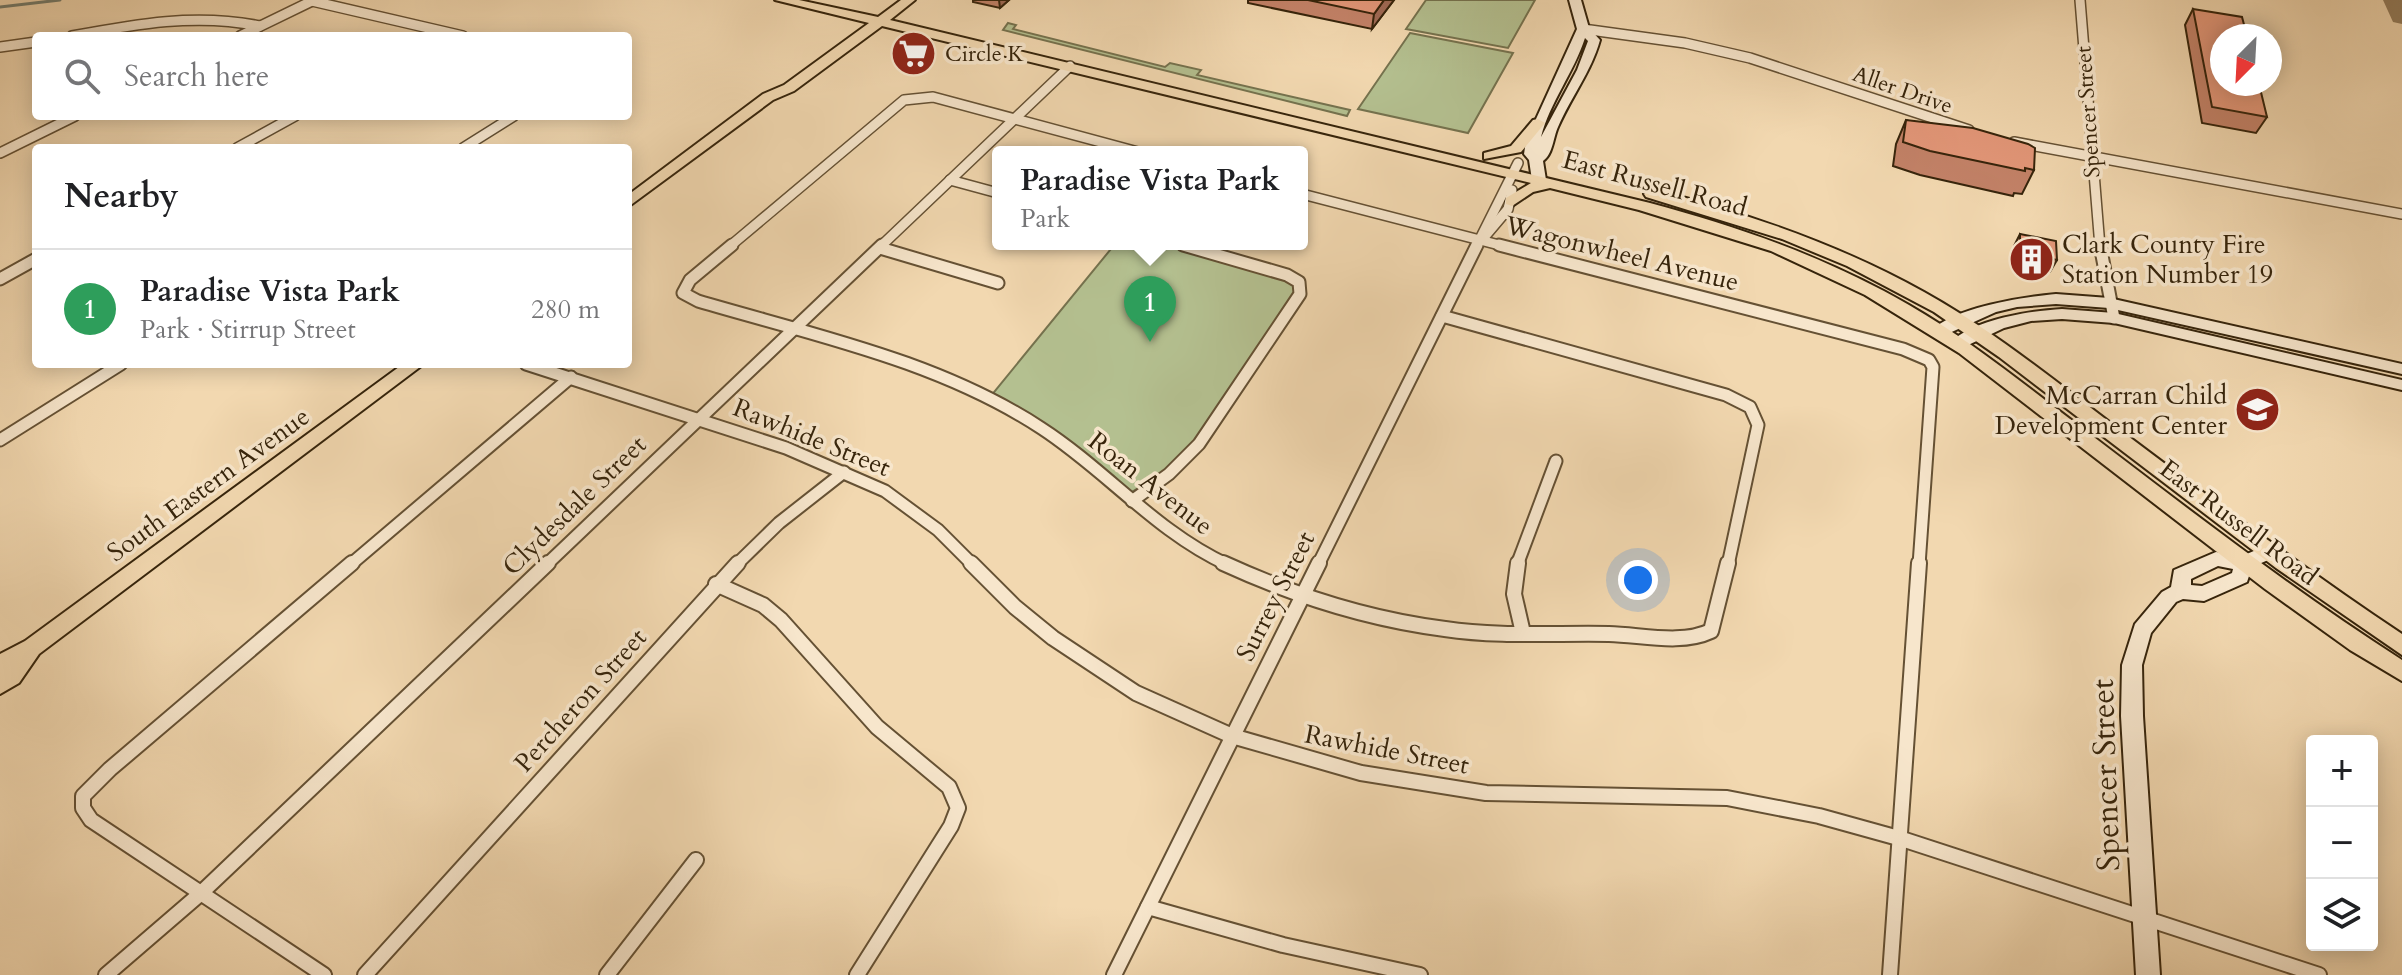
<!DOCTYPE html>
<meta charset="utf-8">
<style>
body{margin:0;font-family:Cardo,serif;background:#f6f6f6;color:#202124}
.controls{position:absolute;right:24px;bottom:24px;display:grid;overflow:hidden;border-radius:8px;box-shadow:0 4px 20px #0003}
.controls button{width:72px;height:72px;display:grid;place-items:center;padding:0;border:0;border-bottom:2px solid #e0e0e0;background:#fff;color:#202124;font:40px sans-serif}
.compass{position:absolute;left:2210px;top:24px;width:72px;height:72px;border-radius:50%;background:#fff;box-shadow:0 4px 20px #0003;rotate:204deg}
.you{position:absolute;left:1638px;top:580px;width:28px;height:28px;margin:-20px;border:6px solid #fff;border-radius:50%;background:#1a73e8;box-shadow:0 0 0 12px #1a73e833}
.badge{display:grid;place-items:center;width:52px;height:52px;border-radius:50%;background:#8f2418;color:#fff;font-size:26px;font-weight:700}
.pin{position:absolute;translate:-50% -66px;filter:drop-shadow(0 2px 4px #0008)}
.pin::after{content:'';position:absolute;top:42px;width:28px;height:24px;background:inherit;clip-path:polygon(0 0,100% 0,50% 100%)}
.popup{position:absolute;left:992px;top:146px;width:316px;height:104px;box-sizing:border-box;display:grid;place-content:center;border-radius:8px;background:#fff;filter:drop-shadow(0 2px 6px #0005);font-size:26px;white-space:nowrap;color:#757577}
.popup b{font-size:30px;color:#202124}
.popup::after{content:'';position:absolute;left:50%;top:100%;margin-left:-16px;border:16px solid transparent;border-top-color:#fff}
.list{margin:0;padding:0;list-style:none}
h2{display:flex;justify-content:space-between;align-items:center;height:104px;margin:0;padding:0 32px;font-size:34px}
h2 small{font-size:26px;font-weight:400;color:#757577}
.list li{display:grid;grid-template-columns:52px 1fr auto;gap:24px;align-items:center;box-sizing:border-box;height:120px;padding:0 32px;border-top:2px solid #e0e0e0}
.list b{display:block;font-size:30px;white-space:nowrap}
.list p{margin:0;font-size:26px;white-space:nowrap;color:#757577}
.list em{font-size:26px;font-style:normal;color:#757577}
.icon{flex:none;width:44px;height:44px;fill:none;stroke:currentColor;stroke-width:2;stroke-linecap:round;stroke-linejoin:round}
.map{position:relative;flex:none;width:2402px;height:975px;overflow:hidden}
.search{position:absolute;background:#fff;box-shadow:0 4px 20px #0003;left:32px;top:32px;width:600px;height:88px;display:flex;align-items:center;gap:20px;box-sizing:border-box;padding:0 28px;border-radius:8px;color:#757577;font-size:30px}
.panel{position:absolute;background:#fff;box-shadow:0 4px 20px #0003;left:32px;top:144px;width:600px;height:224px;border-radius:8px}
.map>svg:first-child{display:block}
.green{fill:#b4c090;stroke:#75724e;stroke-width:2}
.lines{fill:none;stroke-linecap:round;stroke-linejoin:round}
.stream{stroke:#737d6f;stroke-width:3}
.taxiway{fill:#947e5e;fill-rule:evenodd}
.street-far2-casing{stroke:#655134;stroke-width:12}
.street-far1-casing{stroke:#655134;stroke-width:15}
.street-casing{stroke:#655134;stroke-width:18}
.secondary-casing{stroke:#36240b;stroke-width:4}
.primary-casing{stroke:#36240b;stroke-width:4}
.street-far2{stroke:#f7e6cc;stroke-width:9}
.street-far1{stroke:#f7e6cc;stroke-width:11}
.street{stroke:#f7e6cc;stroke-width:14}
.secondary{fill:#f7e6cc;fill-rule:evenodd}
.primary{fill:#f2d8b0;fill-rule:evenodd}
.wall{fill:#c38268;stroke:#36240b;stroke-width:2}
.shaded-wall{fill:#9f6a55;stroke:#36240b;stroke-width:2}
.building{fill:#e39779;stroke:#36240b;stroke-width:2}
.labels{text-anchor:middle;stroke-width:7;stroke-linejoin:round;paint-order:stroke}
.far-poi-label{font-size:22px;fill:#36240b;stroke:#f7e6cc;text-anchor:start}
.far-street-label{font-size:22px;fill:#36240b;stroke:#f7e6cc}
.street-label{font-size:26px;fill:#36240b;stroke:#f7e6cc}
.poi-label{font-size:26px;fill:#36240b;stroke:#f7e6cc;text-anchor:start}
.near-street-label{font-size:32px;fill:#36240b;stroke:#f7e6cc}
</style>
<div class="map">
<svg width="2402" height="975" viewBox="0 0 2402 975">
<rect width="100%" height="100%" fill="#f2d8b0"/>
<filter id="stains"><feTurbulence type="fractalNoise" baseFrequency=".0025" numOctaves="4"/><feColorMatrix values="0 0 0 0 .2 0 0 0 0 .09 0 0 0 0 .02 0 0 0 .5 -.17"/></filter>
<radialGradient id="worn" r=".72"><stop offset=".6" stop-color="#630" stop-opacity="0"/><stop offset="1" stop-color="#630" stop-opacity=".3"/></radialGradient>
<g class="green">
<path d="M1426 0H1535L1508 48 1406 29Z"/>
<path d="M1008 23 1016 25 1013 29 1165 67 1170 63 1201 70 1197 75 1350 110 1347 116 1003 30Z"/>
<path d="M1410 33 1513 53 1468 133 1358 109Z"/>
<path d="M1115 244H1181L1292 276 1300 286 1214 421 1173 466 1127 495 990 397Z"/>
</g>
<g class="lines">
<path class="stream" d="M0 7 60 0"/>
<path class="taxiway" d="M2383 0H2402V24L2393 22Z"/>
<defs>
<g id="street-far2">
<path d="M2080 0 2100 247"/>
<path d="M312 1 463 36"/>
<path d="M1583 29 1685 43 1750 58 1969 130"/>
<path d="M72 36C136 24 196 13 260 26"/>
<path d="M240 36 314 0"/>
<path d="M0 47 36 42"/>
<path d="M2014 142 2402 214"/>
<path d="M237 148 295 116"/>
<path d="M463 148 514 116"/>
<path d="M0 153 75 116"/>
<path d="M950 180 998 193"/>
<path d="M1302 194 1507 247"/>
<path d="M1486 235 1508 209 1512 190"/>
<path d="M1180 244 1190 247"/>
<path d="M729 247 904 100 933 97 1138 152"/>
<path d="M880 247 1070 66"/>
<path d="M1476 247 1518 163"/>
</g>
<g id="street-far1">
<path d="M732 245 690 280 683 293 698 301C813 335 939 361 1041 428 1106 470 1156 532 1228 565"/>
<path d="M1499 245 1903 349 1929 360 1933 367 1919 565"/>
<path d="M2100 245 2114 318"/>
<path d="M880 248 998 283"/>
<path d="M0 279 36 259"/>
<path d="M1442 316 1726 395 1750 407 1758 425 1728 565"/>
<path d="M526 364 786 448 885 491 938 530 973 565"/>
<path d="M0 440 121 364"/>
<path d="M1132 501 1169 474 1199 444 1300 294 1299 282 1287 275 1183 245"/>
<path d="M350 565 571 377"/>
<path d="M546 565 882 245"/>
<path d="M736 565 779 523 844 472"/>
<path d="M1318 565 1477 245"/>
<path d="M1517 565 1556 461"/>
</g>
<g id="street">
<path d="M971 563 1015 607 1053 638 1136 693 1232 736 1361 773 1486 793 1727 798 1819 816 1902 839 2319 975"/>
<path d="M1223 563C1295 596 1366 619 1445 629 1498 637 1555 633 1609 634 1643 635 1681 645 1711 631L1728 563"/>
<path d="M1518 563 1514 594 1523 633"/>
<path d="M716 584 763 605 781 620 877 727 949 787 958 808 951 826 857 975"/>
<path d="M1148 907 1283 945 1420 975"/>
<path d="M106 975 200 894 548 563"/>
<path d="M324 975 91 820 83 808V796L110 769 352 563"/>
<path d="M365 975 738 563"/>
<path d="M607 975 696 860"/>
<path d="M1114 975 1319 563"/>
<path d="M1890 975 1919 563"/>
</g>
<g id="secondary">
<path d="M1569 0H1581L1589 28 1600 40C1591 72 1571 97 1558 127 1553 138 1553 154 1543 161L1546 180 1539 184 1532 180 1529 160 1524 154 1526 141 1577 29ZM1585 38 1588 41 1577 70 1541 137C1550 102 1574 72 1585 38Z"/>
<path d="M2056 294 2109 298 2402 364V374L2109 308 2056 304 2017 307 1996 312 1945 335 1939 336 1931 331C1955 307 2023 297 2056 294Z"/>
<path d="M2062 309 2114 313 2402 380V390L2114 323 2062 319 2031 321 2004 328 1964 347 1958 348 1950 343C1974 319 2030 311 2062 309Z"/>
<path d="M2268 545 2275 547 2277 552 2275 557 2252 567 2247 582 2204 601 2183 599 2176 602 2151 633 2142 665 2143 716 2160 975H2136L2121 716 2122 665 2135 624 2162 592 2171 587 2174 570 2216 552 2242 556ZM2218 566 2233 569 2232 573 2202 586 2191 585V579Z"/>
</g>
<g id="primary">
<path d="M775 0H799L878 17 901 0H915L890 20 1650 203C1740 227 1828 258 1909 305 1970 340 2026 386 2082 428 2187 508 2291 589 2402 660V681L2350 650 2265 589 1959 353 1865 295 1771 251 1639 210 1550 188 1533 192 1512 206 1506 204V198L1531 183 882 26 794 91 773 100 628 207V195L763 94 784 85 869 23Z"/>
<path d="M1538 119 1545 123 1521 152 1484 159V153L1511 146 1533 120Z"/>
<path d="M1652 189C1747 213 1838 244 1924 292 1991 329 2051 378 2112 424 2208 496 2303 568 2402 634V655L2276 568 1999 357 1934 312 1847 266 1782 239 1646 197 1644 194Z"/>
<path d="M403 364H424L39 654 19 683 0 694V654L25 641Z"/>
</g>
</defs>
<use href="#street-far2" class="street-far2-casing"/>
<use href="#street-far1" class="street-far1-casing"/>
<use href="#street" class="street-casing"/>
<use href="#secondary" class="secondary-casing"/>
<use href="#primary" class="primary-casing"/>
<use href="#street-far2" class="street-far2"/>
<use href="#street-far1" class="street-far1"/>
<use href="#street" class="street"/>
<use href="#secondary" class="secondary"/>
<use href="#primary" class="primary"/>
</g>
<g class="wall">
<path d="M973 0H1009L1000 8 973 2Z"/>
<path d="M1248 0H1394L1372 29 1248 3Z"/>
<path d="M2193 9 2267 117 2256 133 2202 123 2185 25Z"/>
<path d="M929 41 930 49 916 61 898 57 896 49Z"/>
<path d="M1906 120 2034 170 2022 194 2014 193 2013 196 1920 175 1893 166 1896 144Z"/>
<path d="M2020 234 2057 260 2050 272 2014 265V246Z"/>
</g>
<g class="shaded-wall">
<path d="M999 0H1009L1000 8Z"/>
<path d="M1384 0H1394L1372 29 1374 14Z"/>
<path d="M929 41 930 49 916 61 915 53Z"/>
</g>
<g class="building">
<path d="M1308 0H1384L1374 14Z"/>
<path d="M2193 9 2242 17 2247 36H2222V84H2259L2267 117 2212 107Z"/>
<path d="M911 37 929 41 915 53 896 49Z"/>
<path d="M1906 120 1973 128 2028 144 2035 148 2034 170 2025 168V171L1930 151 1903 142Z"/>
<path d="M2020 234 2056 241 2057 260 2020 252Z"/>
</g>
<defs>
<symbol id="supermarket-disc" viewBox="-11 -11 22 22"><circle r="9.5" fill="#8f2418" stroke="#f7e6cc"/><path d="M-6-5.5h2.5l.6 2H6L4.5 2H-2.5L-4.4-4H-6ZM-1.5 3.2a1.3 1.3 0 1 0 .1 0ZM3 3.2a1.3 1.3 0 1 0 .1 0Z" fill="#fff"/></symbol>
<symbol id="building-disc" viewBox="-11 -11 22 22"><circle r="9.5" fill="#8f2418" stroke="#f7e6cc"/><path d="M-4-6H4V6H1V3H-1V6H-4ZM-2.5-4.3h1.7v1.8h-1.7ZM.8-4.3h1.7v1.8H.8ZM-2.5-1h1.7V.8h-1.7ZM.8-1h1.7V.8H.8Z" fill="#fff"/></symbol>
<symbol id="school-disc" viewBox="-11 -11 22 22"><circle r="9.5" fill="#8f2418" stroke="#f7e6cc"/><path d="M0-5L7-2L0 1L-7-2ZM-4 1L0 2.5L4 1V4Q0 6-4 4Z" fill="#fff"/></symbol>
</defs>
<g fill-rule="evenodd">
<use href="#supermarket-disc" x="888" y="28" width="51" height="51"/>
<use href="#building-disc" x="2006" y="234" width="51" height="51"/>
<use href="#school-disc" x="2232" y="384" width="51" height="51"/>
</g>
<g class="labels">
<g class="far-poi-label">
<text x="945" y="61">Circle K</text>
</g>
<g class="far-street-label">
<text transform="translate(1903 89) rotate(19)" y="8">Aller Drive</text>
<text transform="translate(2087 112) rotate(-94)" y="8">Spencer Street</text>
</g>
<g class="street-label">
<text transform="translate(1655 183) rotate(15)" y="9">East Russell Road</text>
<text transform="translate(1622 253) rotate(14)" y="9">Wagonwheel Avenue</text>
<text transform="translate(812 437) rotate(22)" y="9">Rawhide Street</text>
<text transform="translate(1151 483) rotate(38)" y="9">Roan Avenue</text>
<text transform="translate(208 484) rotate(-36)" y="9">South Eastern Avenue</text>
<text transform="translate(574 505) rotate(-44)" y="9">Clydesdale Street</text>
<text transform="translate(2239 522) rotate(37)" y="9">East Russell Road</text>
<text transform="translate(1275 596) rotate(-63)" y="9">Surrey Street</text>
<text transform="translate(580 700) rotate(-48)" y="9">Percheron Street</text>
<text transform="translate(1387 749) rotate(11)" y="9">Rawhide Street</text>
</g>
<g class="poi-label">
<text x="2062" y="253">Clark County Fire<tspan x="2062" dy="30">Station Number 19</tspan></text>
<text x="2227" y="404" text-anchor="end">McCarran Child<tspan x="2227" dy="30">Development Center</tspan></text>
</g>
<g class="near-street-label">
<text transform="translate(2105 775) rotate(-92)" y="11">Spencer Street</text>
</g>
</g>
<rect width="100%" height="100%" filter="url(#stains)"/>
<rect width="100%" height="100%" fill="url(#worn)"/>
</svg>
<div class="controls">
<button>+</button>
<button>−</button>
<button><svg class="icon" aria-label="layers" viewBox="0 0 24 24"><path d="M12 4l9 5-9 5-9-5zM3 14l9 5 9-5"/></svg></button>
</div>
<svg class="compass" viewBox="-18 -18 36 36"><path d="M0-13l5 13h-10z" fill="#e53935"/><path d="M0 13l5-13h-10z" fill="#757577"/></svg>
<div class="you"></div>
<div class="pin badge" style="left:1150px;top:342px;background:#2e9e5b">1</div>
<div class="popup"><b>Paradise Vista Park</b>Park</div>
<div class="search"><svg class="icon" aria-label="search" viewBox="0 0 24 24"><circle cx="10" cy="10" r="6"/><path d="M15 15l6 6"/></svg>Search here</div>
<section class="panel">
<h2>Nearby<small></small></h2>
<ul class="list">
<li><span class="badge" style="background:#2e9e5b">1</span><div><b>Paradise Vista Park</b><p>Park · Stirrup Street</p></div><em>280 m</em></li>
</ul>
</section>
</div>
